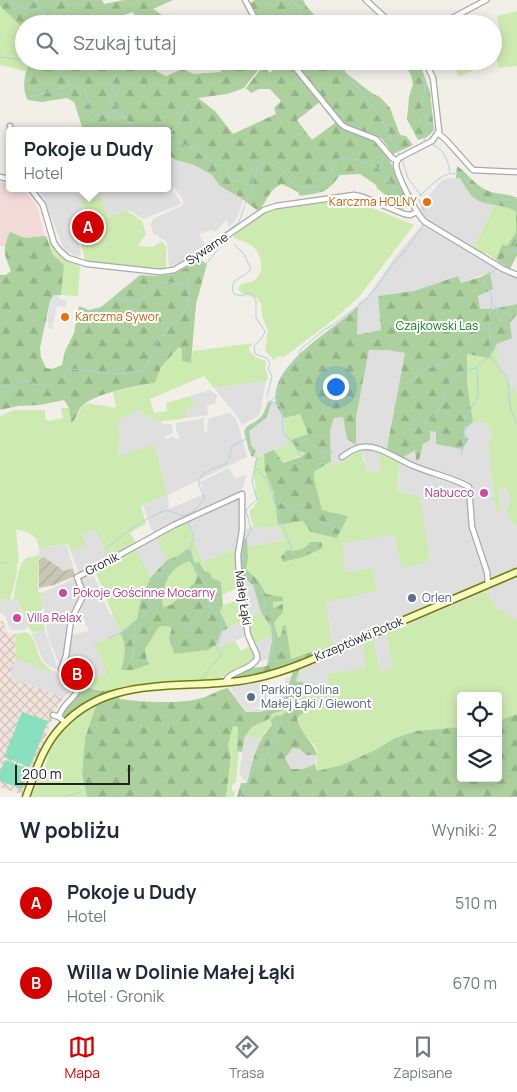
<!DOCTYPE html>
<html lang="pl">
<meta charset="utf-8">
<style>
body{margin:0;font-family:Manrope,sans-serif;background:#f6f6f7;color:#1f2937}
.controls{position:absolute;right:15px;bottom:15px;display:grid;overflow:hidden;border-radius:5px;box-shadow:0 2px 12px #0003}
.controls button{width:45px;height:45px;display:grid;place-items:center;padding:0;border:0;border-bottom:1px solid #e0e1e3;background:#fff;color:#1f2937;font:25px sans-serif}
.scale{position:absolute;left:15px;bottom:12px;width:115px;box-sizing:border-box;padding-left:5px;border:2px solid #222;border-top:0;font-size:14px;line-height:18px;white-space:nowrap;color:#222;-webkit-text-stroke:4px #fff;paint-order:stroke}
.you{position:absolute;left:335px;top:386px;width:18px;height:18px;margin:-12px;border:4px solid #fff;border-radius:50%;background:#1a73e8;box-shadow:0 0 0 8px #1a73e833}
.badge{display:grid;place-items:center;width:32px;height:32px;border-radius:50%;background:#d40000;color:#fff;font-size:16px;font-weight:700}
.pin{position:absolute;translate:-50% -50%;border:2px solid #fff;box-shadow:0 1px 5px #0006}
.popup{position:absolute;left:6px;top:127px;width:165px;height:65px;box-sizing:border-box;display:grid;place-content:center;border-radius:5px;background:#fff;filter:drop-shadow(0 1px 4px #0005);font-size:16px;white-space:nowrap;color:#747a83}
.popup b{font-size:19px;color:#1f2937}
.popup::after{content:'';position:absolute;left:50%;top:100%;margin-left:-10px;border:10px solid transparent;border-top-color:#fff}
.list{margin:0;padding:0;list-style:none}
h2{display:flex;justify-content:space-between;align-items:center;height:65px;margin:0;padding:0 20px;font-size:21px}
h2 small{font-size:16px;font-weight:400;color:#747a83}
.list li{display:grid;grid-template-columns:32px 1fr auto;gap:15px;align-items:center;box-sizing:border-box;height:80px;padding:0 20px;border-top:1px solid #e0e1e3}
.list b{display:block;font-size:19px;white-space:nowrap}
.list p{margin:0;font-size:16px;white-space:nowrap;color:#747a83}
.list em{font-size:16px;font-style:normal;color:#747a83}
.icon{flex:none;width:28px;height:28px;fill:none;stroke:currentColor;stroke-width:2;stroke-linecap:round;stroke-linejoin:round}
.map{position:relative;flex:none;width:517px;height:797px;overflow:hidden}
.search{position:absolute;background:#fff;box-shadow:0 2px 12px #0003;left:15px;right:15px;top:15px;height:55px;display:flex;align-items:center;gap:12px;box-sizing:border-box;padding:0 18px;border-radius:28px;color:#747a83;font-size:19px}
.sheet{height:225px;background:#fff}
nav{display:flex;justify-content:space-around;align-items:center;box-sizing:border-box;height:70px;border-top:1px solid #e0e1e3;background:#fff;font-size:14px;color:#747a83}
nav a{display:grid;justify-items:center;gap:2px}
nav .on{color:#d40000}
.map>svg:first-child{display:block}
.residential{fill:#e0dfdf}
.commercial{fill:#f2dad9}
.military{fill:url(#military-cross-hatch)}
.construction{fill:url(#construction-furrows)}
.grass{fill:#cdebb0}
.forest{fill:url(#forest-firs);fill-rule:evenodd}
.pitch{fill:#88e0be}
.parking{fill:#e2e2e2}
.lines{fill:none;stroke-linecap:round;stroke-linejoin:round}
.stream{stroke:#aad3df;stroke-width:1}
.street-casing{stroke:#a9a9a9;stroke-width:7}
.secondary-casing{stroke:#707d05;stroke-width:9}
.street{stroke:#fff;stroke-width:4.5}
.secondary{stroke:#f7fabf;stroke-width:6}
.food-dot{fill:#e8710a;stroke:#fff;stroke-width:2}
.hotel-dot{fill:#d1479c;stroke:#fff;stroke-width:2}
.service-dot{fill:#5c6f8a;stroke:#fff;stroke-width:2}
.labels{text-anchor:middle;stroke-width:4;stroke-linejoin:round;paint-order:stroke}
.food-label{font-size:12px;fill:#c56008;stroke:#fff;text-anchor:end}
.street-label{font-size:12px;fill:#222;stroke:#fff}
.park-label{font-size:12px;fill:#0c8416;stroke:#fff}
.hotel-label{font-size:12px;fill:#b23c85;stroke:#fff;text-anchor:start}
.service-label{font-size:12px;fill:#4e5e75;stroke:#fff;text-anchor:start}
</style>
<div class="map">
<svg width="517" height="797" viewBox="0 0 517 797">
<defs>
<pattern id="military-cross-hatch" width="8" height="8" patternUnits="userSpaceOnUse" patternTransform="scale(1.25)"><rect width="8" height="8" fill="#f3e3dd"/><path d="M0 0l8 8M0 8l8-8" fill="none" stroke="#d0c2bd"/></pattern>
<pattern id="construction-furrows" width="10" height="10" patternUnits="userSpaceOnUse" patternTransform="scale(1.25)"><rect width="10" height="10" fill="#c7c7b4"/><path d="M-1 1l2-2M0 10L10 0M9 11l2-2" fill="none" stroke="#abab9a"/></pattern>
<pattern id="forest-firs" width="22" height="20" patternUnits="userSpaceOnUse" patternTransform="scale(1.25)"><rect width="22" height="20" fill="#add19e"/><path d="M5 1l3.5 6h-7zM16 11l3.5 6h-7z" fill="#95b388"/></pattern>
</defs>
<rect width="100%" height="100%" fill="#f2efe9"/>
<g class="residential">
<path d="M167 154 176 160 194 165 212 175 220 186 250 177 239 213 235 221 228 227 227 219 215 232 211 230 199 234 206 246 183 262 169 267 167 242 153 233 151 224 153 219 157 217 183 205V200L175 188 172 189 181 203 179 205 143 219 129 210 127 212 125 210 108 217 83 202 79 203 82 205 89 216 92 215 101 230 78 238 81 254 78 257 64 250 44 198 36 188H110L115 190 117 188H167Z"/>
<path d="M449 178H460L473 197 495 205 473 249 428 222 420 210 422 203 442 180Z"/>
<path d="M422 225 505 274 517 277V305L495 309H480L478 296 493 289 490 272 461 283 457 276 414 291 378 296 381 330 357 335 358 303 367 297 398 253Z"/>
<path d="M517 314V394L503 375 497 358V344L512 337 510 323Z"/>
<path d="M369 350H387L405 353 387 448 415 450 416 460H419L423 444 430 431 464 436V429L473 422H485L491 430 492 439 488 440 494 498 497 511 501 508 498 487 506 488 511 499 515 525 517 524V620L497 608 486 592 392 670 380 672 373 637 363 641 366 668 327 674 329 687 307 692 306 683 296 681 300 668 333 648 326 602 345 573 342 542 395 535 400 462 379 452 380 472 368 471 361 449 334 467 331 461 330 431 334 417H343L347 439 356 444V417Z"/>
<path d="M266 381 260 413 258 416 242 425 237 416 214 388Z"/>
<path d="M210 390 217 395 215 404 207 405 208 415 187 418 184 409 195 407 191 396Z"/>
<path d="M272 402 276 404 284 418 287 446 252 458 248 437 249 429 266 418Z"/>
<path d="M137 410 164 424H172L173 432 172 434 165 436V439L174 436 176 439 179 438 178 433 176 432V423L204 418V432H207L208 420 210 418 230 413 236 419 239 427 247 457 168 495 169 509 204 494 200 482 229 468 235 479 247 474 241 492 199 512 172 523 155 533 152 531 143 505 167 495 155 445 118 456 120 420 122 417 130 415Z"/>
<path d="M240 496 241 529 238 548 202 562 187 521Z"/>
<path d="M278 525 286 540 247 547V539L244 538 247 528Z"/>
<path d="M95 530 101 540 107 561 79 574 71 552 85 546 83 534Z"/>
<path d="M155 537 167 560 151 577 135 548Z"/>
<path d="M67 545 73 568 64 571 44 557 39 560V548Z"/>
<path d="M90 572 93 574 110 615 113 614 120 633 106 638 101 657 106 675 90 679 89 676 73 679 63 668 64 664 68 661 67 658 72 635 89 631 78 607 81 602 80 577Z"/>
<path d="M240 575 257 588 262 606 261 612 247 618Z"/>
<path d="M76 578 80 588V598L70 615 65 657 60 666 49 640 41 593Z"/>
<path d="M0 598 16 600 29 627 21 630H10L5 616 0 613Z"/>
<path d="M245 619 247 635 235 641 219 647 216 645 221 632Z"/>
<path d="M45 630 57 667 56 669 48 666 43 660 32 634Z"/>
<path d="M272 636V641L269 659 259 662 258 655 253 645Z"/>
<path d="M16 659 50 672 54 671 64 675 65 678 71 680 74 689 63 698 9 677Z"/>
<path d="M245 736 262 739 251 766 247 780H244L239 773Z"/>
<path d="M293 748 300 749 306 755H317L315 764 303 769H291L285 758Z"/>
</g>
<path class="commercial" d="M0 182 9 184V188L21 189 29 196 37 206 47 244 0 246Z"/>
<path class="military" d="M0 621H3L7 633 15 634 16 659 9 677 63 698 55 712 23 795 0 787Z"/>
<path class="construction" d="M44 557 64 571 73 568 75 576 54 585 39 588V560Z"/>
<g class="grass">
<path d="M0 6 24 29V61H30L26 71 0 65Z"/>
<path d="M517 11V66L499 68 493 45V37L501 34 497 16Z"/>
<path d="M457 61H483L482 67 459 76 453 63Z"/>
<path d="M100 196 108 217 126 210 142 221 146 234 138 246 153 247 162 241 166 247V268C153 274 101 263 85 261L80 237 101 230 92 216H89L82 205 78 203 83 202V200Z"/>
<path d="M350 199 414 225 359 297 332 321 284 357 278 356 274 360 265 351 268 331 262 316 261 304 257 298 242 294 238 289 241 284C246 282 252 283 256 279 266 270 261 250 249 244 245 241 239 240 234 238V233L269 210Z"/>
<path d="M495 205 508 206 516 212V232L507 246 502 244 496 260 486 253 483 255 473 249Z"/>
<path d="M47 236C55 252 63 260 80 266L78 296 61 295 64 265 53 255Z"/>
<path d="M254 343 249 347V350L255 357 266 361 265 367 268 378 266 381 214 388 204 376 150 399 154 413 167 411 166 403 191 396 195 407 185 409 187 418 166 421H162L160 422 137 410 130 415 122 417 120 420 118 456 155 444 167 495 141 506 146 524 130 533 137 544 107 561 101 540 95 530 83 534 86 546 71 552 68 544 39 548C37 533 28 533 16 529L19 563H17V573L10 600 0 598V416L14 410H45V419L49 421 63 418 61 408H69L71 423C80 417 77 409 87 403L116 408 113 392 155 383 161 367 179 347 191 362 193 351Z"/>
<path d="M497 344V358L503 375 517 394V524L515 525 506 512 511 499 506 488H498L501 508 497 512 494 498 488 440 492 439 491 430 485 422H473L467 383V354L489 357Z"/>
<path d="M300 414 308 434 292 440 306 453 283 463 274 450 287 446 284 418Z"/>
<path d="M362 449V456L368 471 380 472 379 452 400 462 397 491 420 497 430 561 402 568 394 535 343 543 345 573 372 568 377 591 326 602 333 648 321 653 319 649 291 660 286 625 281 636 278 637 274 623 283 612V605L273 608V601L266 594 258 580 246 569 247 547 285 540 278 526 253 528C253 521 249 517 250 510L255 507 254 505 257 502 254 491 256 489 253 473 256 457 264 454 265 472 274 494 279 525 303 521 342 525 348 516 322 510 314 479V472L331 461 334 467Z"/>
<path d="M187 521 202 562 238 548 240 587 222 595 221 582 212 578 199 562 195 563 191 551 187 549 178 556 167 560 155 537Z"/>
<path d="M135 548 151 577 141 598 137 619 120 633 124 639 125 659 150 664 147 660 145 649 159 627 167 626 208 650 216 645 219 647 235 641 241 651 250 646 255 654V659C221 691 162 681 117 689L115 688 101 691 89 687 83 689 82 692 76 681 106 675 101 657 94 645 120 632 95 571Z"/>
<path d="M39 554 38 592 41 593 43 608 41 610 45 630 32 633 17 600 13 601C16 590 17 562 27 558 32 556 35 557 39 554Z"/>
<path d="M191 561 197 575 195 582 171 606 163 607C161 595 165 577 175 568 179 565 186 563 191 561Z"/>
<path d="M486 592 497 608 517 620V714L498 721V696H461V727L416 731 395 738 377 749 342 765 317 771C315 763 319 755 316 748 310 736 300 735 297 718L285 713 264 732 262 739 245 736 252 727 269 719 272 714 284 710 307 689V692L329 687 327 674 365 668 363 641 373 637 380 671 392 669 387 633Z"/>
<path d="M242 599 245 619 228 628 220 610 223 605Z"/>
<path d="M261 612 270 624 272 636 253 645 251 641 247 618Z"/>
<path d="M26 632C40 639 33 663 54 671L50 672 16 659 15 634Z"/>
<path d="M97 703 85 738 82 775 87 797H30L45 768 49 752 60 734 83 711Z"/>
<path d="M233 725 238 727 237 751H239L236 782 232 785V790L235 793 234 797H226L231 757 228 745Z"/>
</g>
<g class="forest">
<path d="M0 0H102L104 4 124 0H173L153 9 165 17 160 24H139L133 12 101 22V24H24V29L0 6Z"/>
<path d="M255 0H303L307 7 323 24H262L250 3Z"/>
<path d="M30 61H147L156 71 166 76 182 69 194 74 221 72 218 61H265L244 88 227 94 198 98 215 111 233 134 276 114 274 108 281 101 270 89H259L251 93 246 88 263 66 270 73 282 61H286L320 102 297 120 312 140 335 123 322 106V105L341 127 367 136 378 143 392 165 395 175 409 206 402 209 394 206 395 203 377 188 376 185 360 174 340 175C326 194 323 192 300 196L298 192 282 184C268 190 268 201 258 211L241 198 220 186 212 175 194 165 176 160 167 154V131L83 130 74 102 67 98 41 102 28 100C21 89 25 72 30 61Z"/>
<path d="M293 61H341L346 73 373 94 380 97 390 108 400 135 406 136 413 145 393 154 382 139 372 134 345 124Z"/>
<path d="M403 61H419L430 92 434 130 427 137 418 140 407 119 409 97 413 84 411 75Z"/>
<path d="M457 166C467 173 474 184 486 190 497 195 507 193 517 198V255L510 269 496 260 502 244 507 246 516 232V212C504 203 487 207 474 198 468 193 464 184 460 178H456Z"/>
<path d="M10 232 25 238 46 236 53 255 64 265 61 295H54L50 301 40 348 41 357 46 368 52 369 62 365 65 351 74 333 79 306 89 310 101 307 140 275C168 277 175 276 199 259L207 264 196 304 191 363 182 361V350L179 347 161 367 155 383C136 386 94 393 81 407 77 412 77 419 71 423L69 408 64 400 40 405 18 406 0 410V275H6L11 271C4 255 2 249 10 232Z"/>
<path d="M490 272 493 289 478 296 480 309H493L517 304V314L510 323 512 338 497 344 489 358 467 354V383L473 422 464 429V436L469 439 462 449 436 444V432L430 431V440L423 444 419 460 416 461 415 450 402 458 387 448 405 353 387 350H369L356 417V445L347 439 343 417 334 418 330 431 331 461 314 472V479L322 510 348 516 337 538 311 532 303 521 278 525 274 494 265 472 264 454 274 450 283 463 300 457 306 453 297 450 291 440 308 434 300 414 284 418C282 414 277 408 276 404 269 363 334 331 358 306L357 335 381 330 378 296 414 291 458 276 461 283 481 277Z"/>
<path d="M268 402H272L266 418 249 431 251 445 256 451 253 456H251L244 432C246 424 253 424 260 418 264 414 266 407 268 402Z"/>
<path d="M244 538 247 539 248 558 246 569 258 580 266 594 283 597V601L273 602V608L283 604V612L274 623 278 637 281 636 283 626 286 625 291 659 319 649 321 653 280 669 231 679 252 668 267 666 272 641 271 627 261 612 253 585 240 575 241 549Z"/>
<path d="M310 542H321L323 548 303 557 283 562 281 557 287 550C296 552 305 550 310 542Z"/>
<path d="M187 549 191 551 195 563 199 562 205 571 210 573 212 578 221 582 223 605 220 611 228 628 221 632 216 645 208 650 174 654 169 638 172 628 167 626 159 627 145 649 147 660 150 664 132 670H121C125 658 127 643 120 633L137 619 141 598 151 577 167 560 178 556ZM190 561 197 575 195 582 171 605 163 607C161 595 165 577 175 569 179 565 186 563 190 561Z"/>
<path d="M300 668 296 681 306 683 307 689 284 710 272 714 269 719 252 727 245 736 242 752 237 751 238 727 233 726 228 745 231 757 226 797H87L82 775 85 738 97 703 118 696 120 699C142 702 177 704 198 699 209 697 217 690 228 688L245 711C289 711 278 703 294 670Z"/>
<path d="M86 687 101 691 118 688 90 701 67 717 63 716 62 713Z"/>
<path d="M302 708 305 711 297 718C300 734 313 740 317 755H306L300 749 293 748 285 758 291 769H303L315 764 317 771 342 765 377 749 395 738 416 731 461 727V778H498V721L517 714V797H237L241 783H247C251 765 258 738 272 725L271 719 277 715 281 716 289 709Z"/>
</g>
<g class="pitch">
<path d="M22 712 48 721 30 767 4 757Z"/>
<path d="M5 760 29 769 22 789 0 781V773Z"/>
</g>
<g class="parking">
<path d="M54 295H59V299L67 300 66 307 57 306 52 329 48 328 49 323 47 322 50 301Z"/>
<path d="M287 677 291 678 284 698 274 708 261 712H246L240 705 230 687 234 685 237 689V685L263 681 260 699 263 706 249 708 258 709 270 706 275 702 280 695Z"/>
</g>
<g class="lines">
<g class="stream">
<path d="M7 0C13 6 21 6 29 10L38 8"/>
<path d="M34 0 39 4 38 8 54 24"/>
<path d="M293 0 305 17 314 24"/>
<path d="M50 17 59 0"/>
<path d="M0 57 24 60"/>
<path d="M46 61 62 71"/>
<path d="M62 61 63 71 69 85 84 89 93 113 96 116 114 111 119 117 126 118 131 128 162 131"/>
<path d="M337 61 347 77 364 95 383 122 399 154"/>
<path d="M409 61 423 77 425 89 421 108 429 125 424 141"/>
<path d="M116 71 110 103 120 108 125 117"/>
<path d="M31 97 68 86"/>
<path d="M167 132 170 142 183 144 201 153 215 165 227 167 230 181C242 184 249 175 257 168"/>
<path d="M168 132 178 127 187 106"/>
<path d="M429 144C443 146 448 160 450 172"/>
<path d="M402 159 408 178 421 195"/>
<path d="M379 170 386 153"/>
<path d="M418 198 425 212"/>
<path d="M414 200C429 192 446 160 466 180 472 187 477 195 486 198 496 202 508 197 517 203"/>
<path d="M223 236V234L239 222 258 167C278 157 285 174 297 187 321 190 329 181 337 159 348 155 377 164 385 174 390 181 395 190 398 199L407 202 410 201"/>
<path d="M517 240 512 249 513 253 517 250"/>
<path d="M234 244 244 254 251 269C244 279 227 278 234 294L242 296 248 293 252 294 256 300V318L265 331 263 336 254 347 255 354 267 358 270 363 268 368 272 377 267 396"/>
<path d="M500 264 505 257 512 253"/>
<path d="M494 305C498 310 498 316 502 321 504 325 508 327 510 331"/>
<path d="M497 308 511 316"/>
<path d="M95 311 116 298 133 302 148 296 155 288 165 282 186 285"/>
<path d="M490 356 508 379 510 408 516 423"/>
<path d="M408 383 427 368 441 364 459 352 472 335 481 330 490 329"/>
<path d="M0 387H11"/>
<path d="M269 400C270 417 253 421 245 432L249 450 257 458 252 481 257 499 246 510 251 529C247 538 242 544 242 555 239 584 269 581 264 610 277 629 275 642 269 663"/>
<path d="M271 401 277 395 283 374 289 366 297 360 301 349 324 330 334 324 362 303 373 292 395 261 401 256 423 226"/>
<path d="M271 401 279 405 282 410 283 434 293 442 302 457"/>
<path d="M0 402 19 380H25L42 386 53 385 67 372 74 369 111 374 142 371C151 362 153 347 161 336 167 327 182 315 187 307 191 298 187 288 187 279 190 275 193 275 197 272 207 265 215 252 223 243V240"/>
<path d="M402 434C412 428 424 425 433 417 445 406 443 387 456 376 461 371 470 370 477 367"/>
<path d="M293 442 307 439C315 446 321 454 333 452"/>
<path d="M461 455 465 438V418L478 397 477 367 484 360 490 356V311C493 300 493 293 484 285L485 279 496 269"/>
<path d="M255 467 266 479 271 490 281 522 294 554"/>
<path d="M273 498C283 505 292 508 302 513 317 520 326 525 343 530"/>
<path d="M106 548C125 534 145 517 167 510L183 516 194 511 204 500C204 493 198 486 199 481 201 471 218 468 225 464 232 460 229 453 232 446L246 439"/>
<path d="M0 563H6"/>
<path d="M184 632C193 618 213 610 212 594L195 568 190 548 194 536 188 522 196 518 194 511"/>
<path d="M108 638C134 628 148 617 157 590 159 584 160 574 165 568 172 560 183 559 189 549"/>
<path d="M132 661 135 624"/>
<path d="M201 679 221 655 217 648 221 634 222 618 209 606"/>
<path d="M265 704 266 688"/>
<path d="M64 797 81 792"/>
<path d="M240 797 255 765 267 756 271 743 278 729 277 723 269 714"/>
</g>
<defs>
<g id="street">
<path d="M245 0 258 24"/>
<path d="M366 0 392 24"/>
<path d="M441 24 486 0"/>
<path d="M290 61 341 124 345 127 376 139 392 158 397 161"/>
<path d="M425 61 433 78 439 131 432 141 399 158C397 161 396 162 396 165 397 176 417 215 425 222L503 269 517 275"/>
<path d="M10 126V131"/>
<path d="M438 133 447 141 473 170 517 172"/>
<path d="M0 177 9 179"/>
<path d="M30 188 43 205 54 243 60 251 68 258 87 264 160 272 174 270 193 259 264 210 276 206 354 195 363 197 404 214 410 215 417 212"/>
<path d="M342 457C348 453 355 447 363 447 380 445 398 460 414 466 432 474 452 477 469 487L472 527 487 572 488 584"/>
<path d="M53 715 59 717 66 723"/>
<path d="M59 717C62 704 74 700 79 688L74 681 61 669 66 656 71 620 82 598V590L77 577 92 570 174 525 242 494V530L238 555 239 574 248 635 257 655V659C250 671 231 670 225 682"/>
</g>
<path id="secondary" d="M26 797C34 776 41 752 55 734 102 674 173 690 239 681 262 678 284 671 306 662L517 572"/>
</defs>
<use href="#street" class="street-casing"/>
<use href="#secondary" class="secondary-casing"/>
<use href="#street" class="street"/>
<use href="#secondary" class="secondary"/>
</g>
<g class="food-dot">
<circle cx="427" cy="202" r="5"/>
<circle cx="65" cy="317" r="5"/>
</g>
<g class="hotel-dot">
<circle cx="484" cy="493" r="5"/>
<circle cx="63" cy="593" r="5"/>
<circle cx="17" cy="618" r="5"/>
</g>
<g class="service-dot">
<circle cx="412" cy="598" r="5"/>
<circle cx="251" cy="697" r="5"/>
</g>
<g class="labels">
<g class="food-label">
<text x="417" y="206">Karczma HOLNY</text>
<text x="75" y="321" text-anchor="start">Karczma Sywor</text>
</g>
<g class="street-label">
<text transform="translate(207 249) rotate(-34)" y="4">Sywarne</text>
<text transform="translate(102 564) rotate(-27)" y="4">Gronik</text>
<text transform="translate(243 598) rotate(82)" y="4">Małej Łąki</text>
<text transform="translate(359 639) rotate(-23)" y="4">Krzeptówki Potok</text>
</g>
<g class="park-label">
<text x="437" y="330">Czajkowski Las</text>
</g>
<g class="hotel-label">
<text x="474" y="497" text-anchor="end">Nabucco</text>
<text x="73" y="597">Pokoje Gościnne Mocarny</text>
<text x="27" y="622">Villa Relax</text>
</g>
<g class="service-label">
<text x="422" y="602">Orlen</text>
<text x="261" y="694">Parking Dolina<tspan x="261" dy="14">Małej Łąki / Giewont</tspan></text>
</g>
</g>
</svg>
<div class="controls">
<button><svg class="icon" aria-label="locate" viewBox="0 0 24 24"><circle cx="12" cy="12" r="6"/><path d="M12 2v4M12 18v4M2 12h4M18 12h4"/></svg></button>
<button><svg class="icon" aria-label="layers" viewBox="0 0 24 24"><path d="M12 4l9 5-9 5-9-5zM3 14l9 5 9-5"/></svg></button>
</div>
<div class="scale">200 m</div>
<div class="you"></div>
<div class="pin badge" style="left:88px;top:227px">A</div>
<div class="popup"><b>Pokoje u Dudy</b>Hotel</div>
<div class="pin badge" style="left:77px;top:674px">B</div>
<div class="search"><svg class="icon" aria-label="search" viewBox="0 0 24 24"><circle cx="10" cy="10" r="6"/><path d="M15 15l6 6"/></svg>Szukaj tutaj</div>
</div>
<section class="sheet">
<h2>W pobliżu<small>Wyniki: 2</small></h2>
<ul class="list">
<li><span class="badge">A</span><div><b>Pokoje u Dudy</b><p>Hotel</p></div><em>510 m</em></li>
<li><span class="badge">B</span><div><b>Willa w Dolinie Małej Łąki</b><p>Hotel · Gronik</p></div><em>670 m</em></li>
</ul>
</section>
<nav>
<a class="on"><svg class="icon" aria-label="map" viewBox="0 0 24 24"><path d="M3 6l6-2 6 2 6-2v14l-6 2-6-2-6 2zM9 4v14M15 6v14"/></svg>Mapa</a>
<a><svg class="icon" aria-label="directions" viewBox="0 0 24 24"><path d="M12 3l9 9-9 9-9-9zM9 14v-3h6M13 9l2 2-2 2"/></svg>Trasa</a>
<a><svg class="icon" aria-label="saved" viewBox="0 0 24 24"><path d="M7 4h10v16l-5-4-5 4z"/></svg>Zapisane</a>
</nav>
